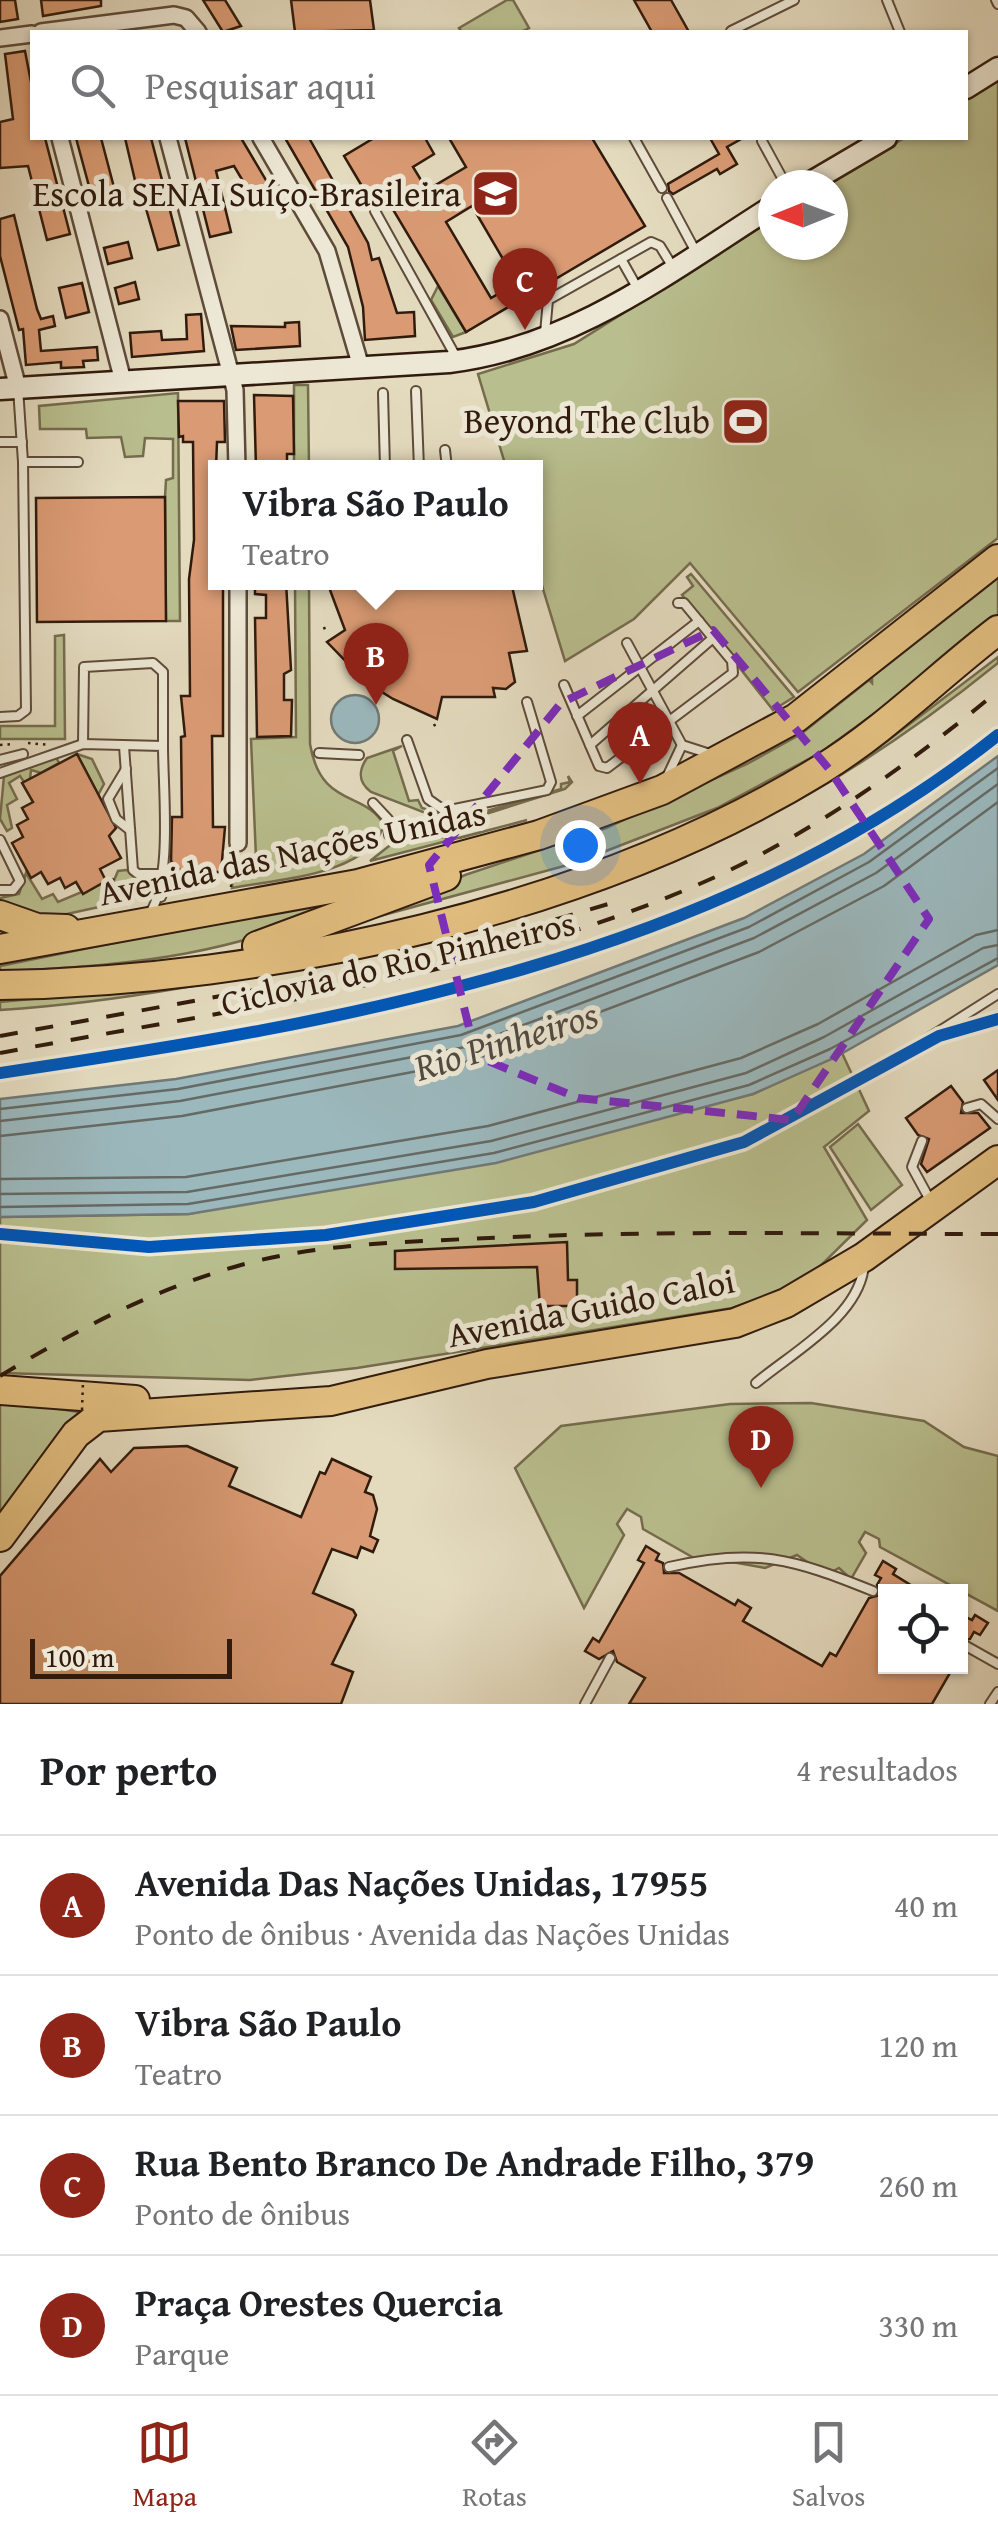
<!DOCTYPE html>
<html lang="pt">
<meta charset="utf-8">
<style>
body{margin:0;font-family:"Gentium Book Plus",serif;background:#f2f2f2;color:#202124}
.controls{position:absolute;right:30px;bottom:30px;display:grid;overflow:hidden;border-radius:0px;box-shadow:0 2px 8px #0004}
.controls button{width:90px;height:90px;display:grid;place-items:center;padding:0;border:0;border-bottom:2px solid #e0e0e0;background:#fff;color:#202124;font:50px sans-serif}
.compass{position:absolute;left:758px;top:170px;width:90px;height:90px;border-radius:50%;background:#fff;box-shadow:0 2px 8px #0004;rotate:269deg}
.scale{position:absolute;left:30px;bottom:25px;width:202px;box-sizing:border-box;padding-left:10px;border:5px solid #311b0d;border-top:0;font-size:28px;line-height:35px;white-space:nowrap;color:#311b0d;-webkit-text-stroke:8px #ede8d5;paint-order:stroke}
.you{position:absolute;left:580px;top:845px;width:35px;height:35px;margin:-25px;border:8px solid #fff;border-radius:50%;background:#1a73e8;box-shadow:0 0 0 15px #1a73e833}
.badge{display:grid;place-items:center;width:65px;height:65px;border-radius:50%;background:#8f2418;color:#fff;font-size:32px;font-weight:700}
.pin{position:absolute;translate:-50% -82px;filter:drop-shadow(0 2px 5px #0008)}
.pin::after{content:'';position:absolute;top:52px;width:35px;height:30px;background:inherit;clip-path:polygon(0 0,100% 0,50% 100%)}
.popup{position:absolute;left:208px;top:460px;width:335px;height:130px;box-sizing:border-box;display:grid;place-content:center;border-radius:0px;background:#fff;filter:drop-shadow(0 2px 8px #0005);font-size:32px;white-space:nowrap;color:#757577}
.popup b{font-size:38px;color:#202124}
.popup::after{content:'';position:absolute;left:50%;top:100%;margin-left:-20px;border:20px solid transparent;border-top-color:#fff}
.list{margin:0;padding:0;list-style:none}
h2{display:flex;justify-content:space-between;align-items:center;height:130px;margin:0;padding:0 40px;font-size:42px}
h2 small{font-size:32px;font-weight:400;color:#757577}
.list li{display:grid;grid-template-columns:65px 1fr auto;gap:30px;align-items:center;box-sizing:border-box;height:140px;padding:0 40px;border-top:2px solid #e0e0e0}
.list b{display:block;font-size:38px;white-space:nowrap}
.list p{margin:0;font-size:32px;white-space:nowrap;color:#757577}
.list em{font-size:32px;font-style:normal;color:#757577}
.icon{flex:none;width:55px;height:55px;fill:none;stroke:currentColor;stroke-width:2;stroke-linecap:round;stroke-linejoin:round}
.map{position:relative;flex:none;width:998px;height:1704px;overflow:hidden}
.search{position:absolute;background:#fff;box-shadow:0 2px 8px #0004;left:30px;right:30px;top:30px;height:110px;display:flex;align-items:center;gap:25px;box-sizing:border-box;padding:0 35px;border-radius:0px;color:#757577;font-size:38px}
.sheet{height:690px;background:#fff}
nav{display:flex;justify-content:space-around;align-items:center;box-sizing:border-box;height:140px;border-top:2px solid #e0e0e0;background:#fff;font-size:28px;color:#757577}
nav a{display:grid;justify-items:center;gap:5px}
nav .on{color:#8f2418}
.map>svg:first-child{display:block}
.green{fill:#b9be8e;stroke:#756c4e;stroke-width:2.5}
.water{fill:#9bb8bd;stroke:#717977;stroke-width:2.5}
.lines{fill:none;stroke-linecap:round;stroke-linejoin:round}
.shore{stroke:#666a65;stroke-width:2.5}
.building{fill:#da9b74;stroke:#311b0d;stroke-width:2.5;fill-rule:evenodd}
.lane-casing{stroke:#5e4b3a;stroke-width:12}
.street-casing{stroke:#5e4b3a;stroke-width:20}
.secondary-casing{stroke:#311b0d;stroke-width:25}
.highway-casing{stroke:#311b0d;stroke-width:32}
.path{stroke:#311b0d;stroke-width:2.5;stroke-dasharray:2.5 5;stroke-linecap:butt}
.lane{stroke:#ede8d5;stroke-width:8}
.street{stroke:#ede8d5;stroke-width:15}
.secondary{stroke:#ede8d5;stroke-width:20}
.highway{stroke:#e2be80;stroke-width:28}
.rail{stroke:#311b0d;stroke-width:4;stroke-dasharray:18 18;stroke-linecap:butt}
.path-bridge{stroke:#311b0d;stroke-width:2.5;stroke-dasharray:2.5 5;stroke-linecap:butt}
.cycleway-casing{stroke:#ede8d5;stroke-width:19}
.cycleway{stroke:#0057b8;stroke-width:12}
.marked{fill:none;stroke:#7b2cbf;stroke-width:8;stroke-dasharray:20 12;stroke-linejoin:round}
.labels{text-anchor:middle;stroke-width:10;stroke-linejoin:round;paint-order:stroke}
.poi-label{font-size:35px;fill:#311b0d;stroke:#ede8d5;text-anchor:end}
.street-label{font-size:35px;fill:#311b0d;stroke:#ede8d5}
.water-label{font-size:38px;font-style:italic;fill:#514a42;stroke:#ede8d5}
</style>
<div class="map">
<svg width="998" height="1704" viewBox="0 0 998 1704">
<rect width="100%" height="100%" fill="#e4dbbf"/>
<filter id="stains"><feTurbulence type="fractalNoise" baseFrequency=".002" numOctaves="4"/><feColorMatrix values="0 0 0 0 .2 0 0 0 0 .09 0 0 0 0 .02 0 0 0 .5 -.17"/></filter>
<radialGradient id="worn" r=".72"><stop offset=".6" stop-color="#630" stop-opacity="0"/><stop offset="1" stop-color="#630" stop-opacity=".3"/></radialGradient>
<g class="green">
<path d="M507 0H513L529 28 521 32H462L459 28Z"/>
<path d="M998 79V538L798 692 690 563 634 619 565 661 536 566V468L506 467 478 374 574 344 773 219V245H833V185H828L904 138H966V99Z"/>
<path d="M438 286 466 332 453 337 431 300Z"/>
<path d="M294 385H308L309 467H294Z"/>
<path d="M178 393 180 621H166L165 497 166 480 173 478V439L145 438 143 456 125 457 121 437 87 438 86 429H40L39 406Z"/>
<path d="M691 574 794 697 773 710 682 595 693 586 687 577Z"/>
<path d="M998 578V624L820 753 717 808 575 863 369 919 465 875 606 828 747 764 801 734 869 680 872 683V677Z"/>
<path d="M295 583H309L310 744C321 809 365 790 384 825 367 876 278 879 232 888L234 863 256 858 251 739 296 737Z"/>
<path d="M64 635 65 739H0V726H55V636Z"/>
<path d="M998 657V663C864 772 716 857 549 907 489 924 426 935 365 950 245 978 124 1002 0 1010V1002L169 986 736 831 861 761Z"/>
<path d="M402 746 393 751 409 801 418 800 422 808 460 819 561 789V784L570 782 568 776 572 782 565 789 454 824 371 792C358 782 358 771 367 758Z"/>
<path d="M77 754 92 759 104 784 98 795Z"/>
<path d="M56 757 59 763 41 773 31 770 30 779 24 782 20 776 9 783 17 799 7 805 12 828 7 831 0 819 4 776Z"/>
<path d="M527 820 370 861 403 835 460 838Z"/>
<path d="M126 870 159 878 158 887 131 900 44 919 0 902V898L19 894 26 873 42 899 53 894 58 902 103 883 112 885 118 871Z"/>
<path d="M365 892C250 954 127 967 0 971V966Z"/>
<path d="M842 1053 869 1111 824 1147 867 1220 803 1283 732 1308 357 1368 250 1380 0 1373V1217L189 1214 753 1094Z"/>
<path d="M858 1124 902 1185 871 1210 830 1147Z"/>
<path d="M0 1400 92 1414 0 1525Z"/>
<path d="M811 1403 924 1421 964 1447 998 1456V1611L880 1547 879 1539 865 1532 859 1542 866 1553 851 1579 839 1568 826 1575 797 1555 765 1568 721 1560 701 1562 643 1529 641 1517 627 1509 617 1524 624 1535 584 1608 515 1468 561 1426 730 1404Z"/>
</g>
<g class="water">
<circle cx="355" cy="719" r="24"/>
<path d="M998 756V965L834 1058 753 1094 496 1163 189 1214 0 1217V1099L176 1079 458 1026 744 918 864 854Z"/>
</g>
<g class="lines">
<g class="shore">
<path d="M0 1109 178 1089 461 1035 749 927 869 862 998 768"/>
<path d="M0 1121 180 1101 465 1047 754 938 876 873 998 784"/>
<path d="M0 1136 182 1116 470 1061 759 952 884 886 998 802"/>
<path d="M0 1179 186 1177 488 1126 741 1058 818 1024 976 935 998 930"/>
<path d="M0 1194 187 1192 491 1141 746 1073 824 1037 983 948 998 945"/>
<path d="M0 1207 188 1204 494 1153 749 1085 830 1049 998 958"/>
</g>
</g>
<g class="building">
<path d="M0 0H15L18 19 0 22Z"/>
<path d="M41 0H101V6L43 16Z"/>
<path d="M203 0H225L241 26 223 32Z"/>
<path d="M291 0H370L374 30 295 32Z"/>
<path d="M634 0H671L689 32H652Z"/>
<path d="M25 51 32 87V138H45L70 234 47 240 28 166 0 168V122L13 119 5 54Z"/>
<path d="M76 138H101L116 195 93 201Z"/>
<path d="M125 138H151L179 245 158 250 140 188 137 189Z"/>
<path d="M185 138H241L276 197 259 208 234 166 216 171 231 232 210 237Z"/>
<path d="M285 138H309L368 243 372 260 379 258 397 313 414 312 415 336 365 340 363 307 348 247Z"/>
<path d="M374 138H425L434 154 413 167 427 190 466 167 449 138H592L645 226 466 332 379 186 366 193 344 156ZM472 206 517 283 491 298 446 222Z"/>
<path d="M710 138H743L727 147 737 164 720 174 717 169 673 194 669 191 668 184 719 154Z"/>
<path d="M14 215 37 309 41 319 53 316 55 326 39 330 41 351 97 347 98 360 83 361 84 367 61 368V362L26 365 23 329 19 330 0 256V219Z"/>
<path d="M128 242 132 258 108 264 104 248Z"/>
<path d="M135 282 139 299 119 304 115 288Z"/>
<path d="M82 283 89 312 66 318 59 288Z"/>
<path d="M201 314 204 351 132 357 130 333 161 331 162 340 187 339 186 315Z"/>
<path d="M299 322 300 346 236 350 231 326 285 327V323Z"/>
<path d="M254 395 293 396 294 454H287V468H256Z"/>
<path d="M178 401H224L225 442H217L216 468V582H223V736H212L213 827H225L221 872H182L171 861 172 817H182L181 737 185 736 181 696H190L189 579 194 540 193 442H183V436L179 437Z"/>
<path d="M165 497 166 621 37 622 36 498Z"/>
<path d="M255 582H286L291 670 284 674V700H292L291 736 257 737 255 618H266V595L255 594Z"/>
<path d="M327 582H511L527 651 509 653 515 682 506 689 493 688 495 697H442L437 719 393 699 366 682 327 642 345 630Z"/>
<path d="M77 754 116 828 109 836 121 858 100 869 106 881 83 894 76 882 65 888 60 878 48 884 41 872 31 878 12 843 23 837 17 825 28 819 22 808 33 802 22 783Z"/>
<path d="M998 1070V1100L984 1080Z"/>
<path d="M951 1086 963 1102 961 1113H978L990 1128 927 1172 921 1164 929 1139 918 1135 906 1118Z"/>
<path d="M567 1242 568 1280H577V1306H540L537 1267 395 1269V1251Z"/>
<path d="M187 1446 237 1468 229 1486 301 1517 320 1472 325 1474 332 1459 371 1477 365 1492 373 1495 377 1509 370 1536 378 1540 373 1552 361 1547 357 1558 332 1549 313 1593 353 1610 356 1615 332 1664 353 1672 341 1704H0V1576L100 1459 111 1472 134 1448Z"/>
<path d="M646 1546 659 1554 656 1560 663 1563 664 1573H679L735 1605 738 1600 751 1608 743 1621 822 1666 830 1653 836 1656 869 1598 880 1595 877 1585 881 1578 875 1575 883 1561 896 1569 893 1574 922 1592H886V1666H954L932 1704H629L645 1678 617 1662 613 1651 599 1659 585 1651 593 1638 599 1642 644 1563 638 1560Z"/>
<path d="M960 1614 972 1620 975 1615 988 1623 980 1635 974 1632 970 1639 960 1641Z"/>
</g>
<g class="lines">
<defs>
<g id="lane">
<path d="M887 0 900 32"/>
<path d="M996 0 998 4"/>
<path d="M731 31 794 0"/>
<path d="M634 138 662 188"/>
<path d="M762 141 786 185"/>
<path d="M667 198 697 254"/>
<path d="M375 211 456 357"/>
<path d="M621 259 639 291"/>
<path d="M545 333 548 300 651 242 660 246 674 269"/>
<path d="M416 391 419 468"/>
<path d="M383 393 385 468"/>
<path d="M0 442H22"/>
<path d="M445 450 447 468"/>
<path d="M23 462H78"/>
<path d="M627 643 682 745 710 754"/>
<path d="M564 685 599 766 607 768 733 673 732 661 684 603H678"/>
<path d="M577 716 699 621"/>
<path d="M0 717 18 716 26 710 23 462 18 388"/>
<path d="M407 740 428 799 445 811 547 790 551 782 527 702"/>
<path d="M83 744 84 667 153 663 163 672V746"/>
<path d="M590 745 713 638"/>
<path d="M124 746 133 870 138 874H162"/>
<path d="M319 753 359 755"/>
<path d="M0 760 23 754"/>
<path d="M126 769 108 799 116 819 130 830"/>
<path d="M0 773 83 744 163 746C163 791 173 879 149 915"/>
<path d="M667 777 682 745"/>
<path d="M373 803 388 819 389 835"/>
<path d="M0 840 20 881 13 890H0"/>
<path d="M161 897 170 868"/>
<path d="M889 1063 998 994"/>
<path d="M967 1108 981 1104 998 1119"/>
<path d="M922 1141 912 1167 930 1200"/>
<path d="M756 1383C793 1352 860 1316 864 1265"/>
<path d="M669 1567C755 1547 794 1559 873 1591"/>
<path d="M966 1646 998 1664"/>
<path d="M585 1704 610 1658"/>
<path d="M990 1704 998 1692"/>
</g>
<g id="street">
<path d="M41 32 174 15 186 18 198 32"/>
<path d="M0 38 32 34"/>
<path d="M60 138 123 381"/>
<path d="M168 138 235 390 237 468"/>
<path d="M261 138 327 251 361 367"/>
<path d="M0 319 18 388"/>
<path d="M238 582V843"/>
</g>
<g id="secondary">
<path d="M966 88 998 68"/>
<path d="M806 185 886 138"/>
<path d="M0 389 449 362C573 347 670 271 773 206"/>
</g>
<g id="highway">
<path d="M0 915 37 928 66 929"/>
<path d="M257 946 446 876"/>
<path d="M0 949 358 884 539 835 662 790 796 718 998 559"/>
<path d="M0 985C268 981 590 911 820 770 885 730 938 676 998 630"/>
<path d="M0 1390 135 1400"/>
<path d="M0 1537 76 1434 98 1417 331 1401 487 1364 735 1323 786 1303 864 1257 998 1160"/>
</g>
</defs>
<use href="#lane" class="lane-casing"/>
<use href="#street" class="street-casing"/>
<use href="#secondary" class="secondary-casing"/>
<use href="#highway" class="highway-casing"/>
<g class="path">
<path d="M324 627 326 633"/>
<path d="M434 724 437 730"/>
<path d="M28 743 50 745"/>
<path d="M0 745 15 744"/>
<path d="M112 879 148 896"/>
<path d="M231 887 233 856"/>
</g>
<use href="#lane" class="lane"/>
<use href="#street" class="street"/>
<use href="#secondary" class="secondary"/>
<use href="#highway" class="highway"/>
<g class="rail">
<path d="M452 950 615 902"/>
<path d="M0 1036 315 979"/>
<path d="M0 1053C236 1008 493 977 713 878 816 831 911 763 998 691"/>
<path d="M0 1376C76 1330 154 1289 241 1265 320 1243 408 1242 489 1238 659 1230 829 1234 998 1234"/>
</g>
<path class="path-bridge" d="M82 1410 83 1382"/>
<defs>
<g id="cycleway">
<path d="M0 1073C347 1022 717 959 998 735"/>
<path d="M0 1234 149 1247 326 1235 534 1202 744 1142 939 1036 998 1019"/>
</g>
</defs>
<use href="#cycleway" class="cycleway-casing"/>
<use href="#cycleway" class="cycleway"/>
</g>
<path class="marked" d="M713 630 829 769 929 919 792 1120 578 1098 476 1056 429 865 561 703Z"/>
<defs>
<symbol id="university-square" viewBox="-11 -11 22 22"><rect x="-9" y="-9" width="18" height="18" rx="4" fill="#8f2418" stroke="#ede8d5"/><path d="M0-5L7-2L0 1L-7-2ZM-4 1L0 2.5L4 1V4Q0 6-4 4Z" fill="#fff"/></symbol>
<symbol id="stadium-square" viewBox="-11 -11 22 22"><rect x="-9" y="-9" width="18" height="18" rx="4" fill="#8f2418" stroke="#ede8d5"/><path d="M0-5a6.5 5 0 1 0 0 10a6.5 5 0 1 0 0-10ZM-3.5-1.8h7v3.6h-7Z" fill="#fff"/></symbol>
</defs>
<g fill-rule="evenodd">
<use href="#university-square" x="468" y="166" width="55" height="55"/>
<use href="#stadium-square" x="718" y="394" width="55" height="55"/>
</g>
<g class="labels">
<g class="poi-label">
<text x="461" y="206">Escola SENAI Suíço-Brasileira</text>
<text x="710" y="433">Beyond The Club</text>
</g>
<g class="street-label">
<text transform="translate(292 853) rotate(-12)" y="12">Avenida das Nações Unidas</text>
<text transform="translate(398 963) rotate(-13)" y="12">Ciclovia do Rio Pinheiros</text>
<text transform="translate(591 1308) rotate(-11)" y="12">Avenida Guido Caloi</text>
</g>
<g class="water-label">
<text transform="translate(506 1041) rotate(-17)" y="13">Rio Pinheiros</text>
</g>
</g>
<rect width="100%" height="100%" filter="url(#stains)"/>
<rect width="100%" height="100%" fill="url(#worn)"/>
</svg>
<div class="controls">
<button><svg class="icon" aria-label="locate" viewBox="0 0 24 24"><circle cx="12" cy="12" r="6"/><path d="M12 2v4M12 18v4M2 12h4M18 12h4"/></svg></button>
</div>
<svg class="compass" viewBox="-18 -18 36 36"><path d="M0-13l5 13h-10z" fill="#e53935"/><path d="M0 13l5-13h-10z" fill="#757577"/></svg>
<div class="scale">100 m</div>
<div class="you"></div>
<div class="pin badge" style="left:640px;top:784px">A</div>
<div class="pin badge" style="left:376px;top:705px">B</div>
<div class="popup"><b>Vibra São Paulo</b>Teatro</div>
<div class="pin badge" style="left:525px;top:330px">C</div>
<div class="pin badge" style="left:761px;top:1488px">D</div>
<div class="search"><svg class="icon" aria-label="search" viewBox="0 0 24 24"><circle cx="10" cy="10" r="6"/><path d="M15 15l6 6"/></svg>Pesquisar aqui</div>
</div>
<section class="sheet">
<h2>Por perto<small>4 resultados</small></h2>
<ul class="list">
<li><span class="badge">A</span><div><b>Avenida Das Nações Unidas, 17955</b><p>Ponto de ônibus · Avenida das Nações Unidas</p></div><em>40 m</em></li>
<li><span class="badge">B</span><div><b>Vibra São Paulo</b><p>Teatro</p></div><em>120 m</em></li>
<li><span class="badge">C</span><div><b>Rua Bento Branco De Andrade Filho, 379</b><p>Ponto de ônibus</p></div><em>260 m</em></li>
<li><span class="badge">D</span><div><b>Praça Orestes Quercia</b><p>Parque</p></div><em>330 m</em></li>
</ul>
</section>
<nav>
<a class="on"><svg class="icon" aria-label="map" viewBox="0 0 24 24"><path d="M3 6l6-2 6 2 6-2v14l-6 2-6-2-6 2zM9 4v14M15 6v14"/></svg>Mapa</a>
<a><svg class="icon" aria-label="directions" viewBox="0 0 24 24"><path d="M12 3l9 9-9 9-9-9zM9 14v-3h6M13 9l2 2-2 2"/></svg>Rotas</a>
<a><svg class="icon" aria-label="saved" viewBox="0 0 24 24"><path d="M7 4h10v16l-5-4-5 4z"/></svg>Salvos</a>
</nav>
